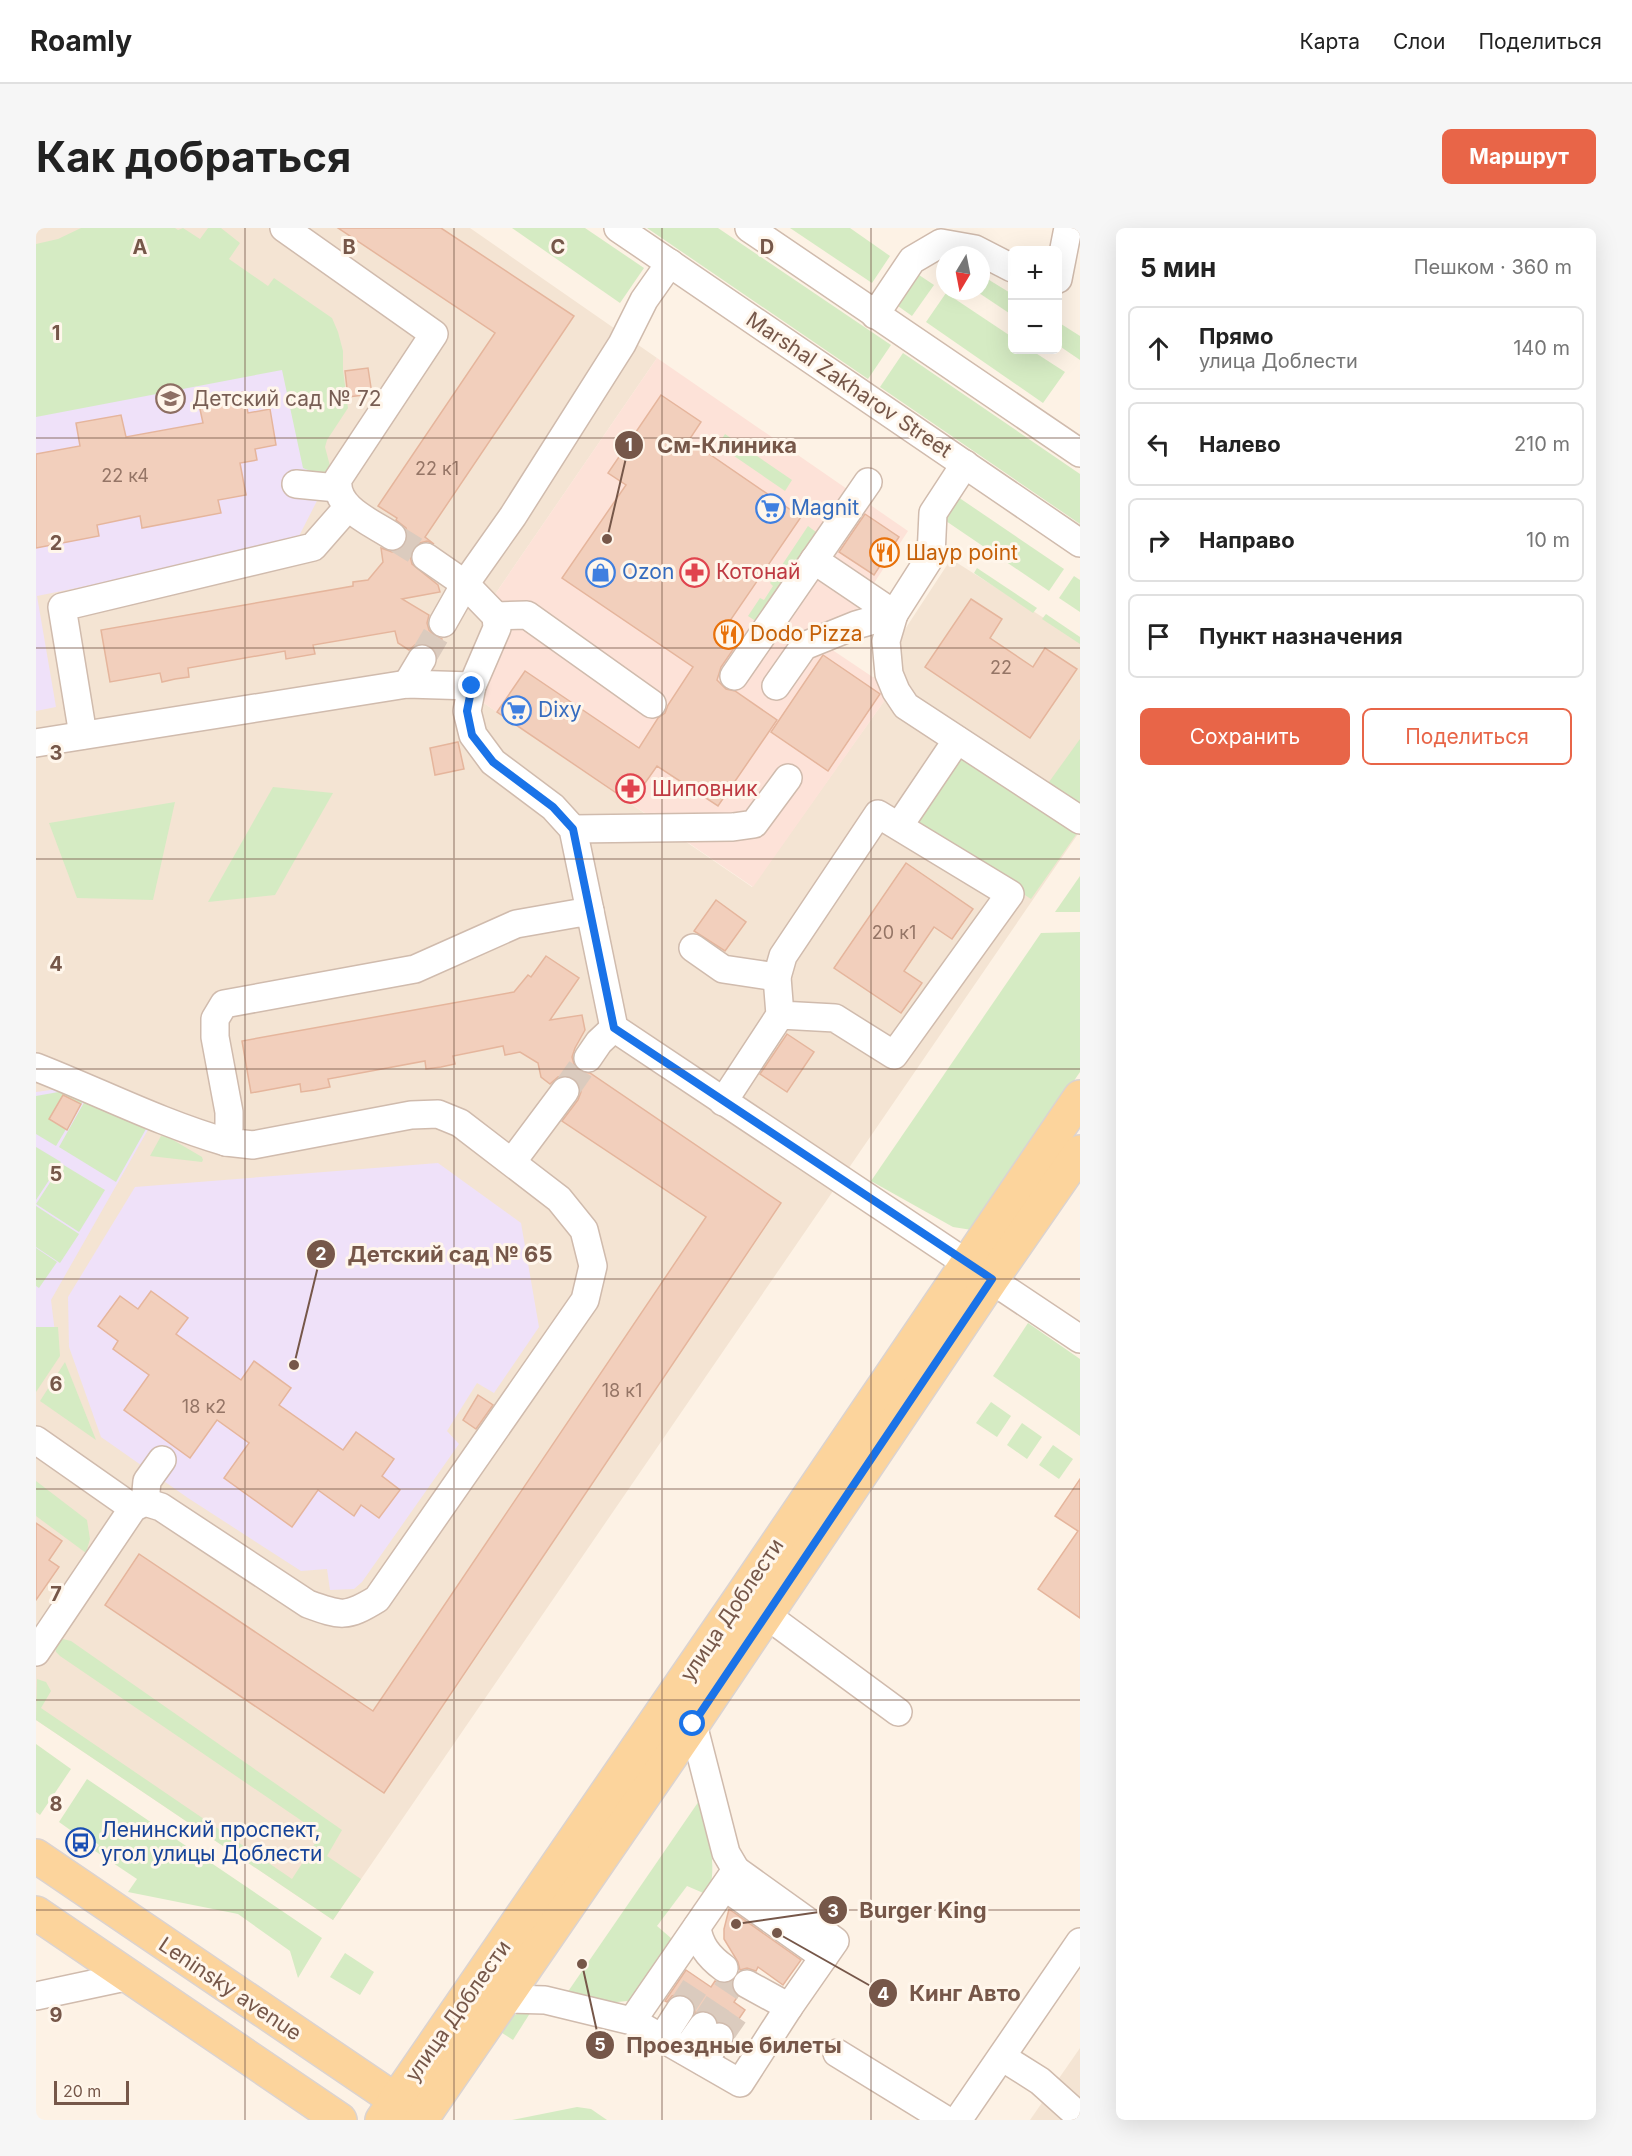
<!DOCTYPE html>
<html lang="ru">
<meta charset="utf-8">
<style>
body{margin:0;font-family:Inter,sans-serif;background:#f6f6f6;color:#222}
.controls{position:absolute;right:18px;top:18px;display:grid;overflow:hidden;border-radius:9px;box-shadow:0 6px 24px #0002}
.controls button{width:54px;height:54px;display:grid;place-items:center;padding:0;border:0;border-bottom:2px solid #e0e0e0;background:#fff;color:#222;font:30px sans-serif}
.compass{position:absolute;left:900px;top:18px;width:54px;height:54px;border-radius:50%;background:#fff;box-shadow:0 6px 24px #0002;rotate:190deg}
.scale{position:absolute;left:18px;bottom:15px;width:75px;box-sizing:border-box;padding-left:6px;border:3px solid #765749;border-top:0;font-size:16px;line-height:21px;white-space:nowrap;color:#765749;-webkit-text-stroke:4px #fff6eb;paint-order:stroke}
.stop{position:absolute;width:18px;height:18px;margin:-14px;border:4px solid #1a73e8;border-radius:50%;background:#fff}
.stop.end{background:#1a73e8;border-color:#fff;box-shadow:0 2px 6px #0008}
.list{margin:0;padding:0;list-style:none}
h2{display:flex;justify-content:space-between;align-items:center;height:78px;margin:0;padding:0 24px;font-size:26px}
h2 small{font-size:20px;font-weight:400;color:#767676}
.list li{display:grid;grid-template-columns:39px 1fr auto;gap:18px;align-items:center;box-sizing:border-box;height:84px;margin:0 12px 12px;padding:0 12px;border:2px solid #e0e0e0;border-radius:9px}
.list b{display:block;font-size:22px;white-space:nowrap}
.list p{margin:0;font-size:20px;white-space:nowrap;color:#767676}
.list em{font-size:20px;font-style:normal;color:#767676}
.actions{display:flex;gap:12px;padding:18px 24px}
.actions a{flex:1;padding:14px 0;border:2px solid #e86548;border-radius:9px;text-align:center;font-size:21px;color:#e86548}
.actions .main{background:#e86548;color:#fff}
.icon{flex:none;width:33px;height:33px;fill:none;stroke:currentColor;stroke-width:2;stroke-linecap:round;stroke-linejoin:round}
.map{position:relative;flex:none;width:1044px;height:1892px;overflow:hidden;border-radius:9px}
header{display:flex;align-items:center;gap:36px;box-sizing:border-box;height:84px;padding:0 30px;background:#fff;border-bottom:2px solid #e0e0e0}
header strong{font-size:28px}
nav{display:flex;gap:33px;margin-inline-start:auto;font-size:21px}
.intro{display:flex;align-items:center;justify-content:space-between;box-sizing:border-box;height:144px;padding:0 36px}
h1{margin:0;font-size:42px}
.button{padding:15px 27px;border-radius:9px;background:#e86548;color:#fff;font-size:21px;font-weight:700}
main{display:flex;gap:36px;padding:0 36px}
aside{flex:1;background:#fff;border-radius:9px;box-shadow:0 6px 24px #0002}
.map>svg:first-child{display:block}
.residential{fill:#f4e4d3}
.commercial{fill:#fde2d8}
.education{fill:#efe1f9}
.green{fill:#d5ebc3}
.building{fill:#f2cfbc;stroke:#e5b59c;stroke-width:1.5}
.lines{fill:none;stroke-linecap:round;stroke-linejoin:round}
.minor-tunnel{stroke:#dbcbbe;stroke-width:27;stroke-dasharray:27 14;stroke-linecap:butt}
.minor-casing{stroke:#d0bbad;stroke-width:30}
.major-casing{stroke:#dbd3d0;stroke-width:36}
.minor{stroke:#fff;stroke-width:27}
.major{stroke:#fcd49c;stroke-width:33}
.route{stroke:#1a73e8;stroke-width:8}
.grid{fill:none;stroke:#765749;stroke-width:1.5;stroke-opacity:0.55}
.labels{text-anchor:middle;stroke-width:6;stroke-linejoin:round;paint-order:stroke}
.number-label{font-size:18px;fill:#957566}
.street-label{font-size:21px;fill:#765749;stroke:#fff6eb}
.education-label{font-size:21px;fill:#785e54;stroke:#fff6eb;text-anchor:start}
.shop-label{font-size:21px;fill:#366cbe;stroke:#fff6eb;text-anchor:start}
.food-label{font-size:21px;fill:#c56008;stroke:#fff6eb;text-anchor:start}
.health-label{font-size:21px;fill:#be3a42;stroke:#fff6eb;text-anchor:start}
.transit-label{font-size:21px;fill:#164399;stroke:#fff6eb;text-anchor:start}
.grid-label{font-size:20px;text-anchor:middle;font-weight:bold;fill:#765749;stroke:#fff6eb;stroke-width:6;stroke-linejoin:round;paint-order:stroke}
.leader{fill:none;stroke:#765749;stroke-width:2}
.callout-dot{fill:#765749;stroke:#fff6eb;stroke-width:2}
.mark-label{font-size:18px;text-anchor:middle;font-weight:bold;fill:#fff}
.callout-label{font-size:22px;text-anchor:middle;font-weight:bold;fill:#765749;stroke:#fff6eb;stroke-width:6;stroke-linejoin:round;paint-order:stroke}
</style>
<header>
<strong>Roamly</strong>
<nav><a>Карта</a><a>Слои</a><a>Поделиться</a></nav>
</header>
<div class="intro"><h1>Как добраться</h1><a class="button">Маршрут</a></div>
<main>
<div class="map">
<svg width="1044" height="1892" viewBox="0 0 1044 1892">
<rect width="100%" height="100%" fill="#fdf2e5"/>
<g class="residential">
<path d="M0 0H434L621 130 451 378 439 469 716 659 856 462 837 450 915 331 1044 413V603L297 1692 0 1492Z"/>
<path d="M1044 1820V1892H994Z"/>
</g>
<path class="commercial" d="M621 130 872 303 795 421 856 462 717 659 439 469 451 378Z"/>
<g class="education">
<path d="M0 32 254 84 288 259 259 316 1 368 20 479 0 483Z"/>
<path d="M29 860 113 900 15 1072 22 1129 0 1162V864Z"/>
<path d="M402 935 485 995 503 1099 458 1165 441 1155 411 1203 423 1216 326 1354 318 1361 294 1362 291 1341 265 1343 152 1270 65 1209 33 1119 32 1069 99 959Z"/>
</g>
<g class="green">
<path d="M45 0H139L142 2 147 0 164 11 172 0H185L204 15 193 31 232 58 238 50 296 90 302 104 307 123V142L312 180 291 212 289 219 294 238 291 245 284 247 267 240 246 142 0 189V16L22 11Z"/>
<path d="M476 0H549L608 40 584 75Z"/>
<path d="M611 0H682L855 117 832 151Z"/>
<path d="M754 0H814L854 28 836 55Z"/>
<path d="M883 47 898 57 876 88 862 78Z"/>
<path d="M945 47 976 66V87L940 63H945Z"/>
<path d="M910 65 976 109V122H995L1029 144 1007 175 890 94Z"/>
<path d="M1022 94 1044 108V132L1022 117Z"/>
<path d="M867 125 1044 246V296L844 159Z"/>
<path d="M689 206 756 252 749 263 682 217Z"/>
<path d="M922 269 1028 341 1013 363 907 291Z"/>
<path d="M772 298 784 307 724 396 712 388 724 370 728 372 737 358 734 355Z"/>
<path d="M941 340 1001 380 997 385 938 345Z"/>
<path d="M1038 348 1044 352V384L1023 370Z"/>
<path d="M1010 386 1044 409V416L1006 391Z"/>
<path d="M1044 511V584L1008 561Z"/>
<path d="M921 522 1044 601 995 671 874 593Z"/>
<path d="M237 559 297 565 239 667 172 674Z"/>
<path d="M139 574 117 672 41 670 13 595Z"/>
<path d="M1044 648V684H1019Z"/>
<path d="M1044 704V844L936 1002 917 999 835 953 1005 705Z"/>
<path d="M28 863 47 873 20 918 0 906V868Z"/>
<path d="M50 871 110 901 80 954 23 919Z"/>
<path d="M125 908 132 909 166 929 167 932 166 934 114 928Z"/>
<path d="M0 919 25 934 0 972Z"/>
<path d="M26 936 69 962 43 1004 0 976Z"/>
<path d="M0 978 43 1006 24 1035 0 1019Z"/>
<path d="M0 1020 21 1034 3 1060 0 1058Z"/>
<path d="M992 1095 1044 1131V1208L957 1148Z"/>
<path d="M0 1099H22L24 1128 0 1164Z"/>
<path d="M29 1134 60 1212 4 1173Z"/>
<path d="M955 1174 975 1188 961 1209 940 1195Z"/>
<path d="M986 1195 1006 1209 991 1231 971 1217Z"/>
<path d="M1017 1217 1037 1231 1023 1251 1003 1237Z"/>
<path d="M0 1253 51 1292 54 1311 50 1325 0 1288Z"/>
<path d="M27 1411 35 1413 306 1602 291 1628 325 1651 297 1692 0 1492 1 1451 10 1454 15 1463 5 1480 256 1651 285 1606 24 1428 20 1424 19 1417Z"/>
<path d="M0 1516 35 1541 4 1587 0 1584Z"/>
<path d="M51 1551 286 1710 262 1750 254 1723 202 1686 92 1664 101 1651 59 1623 63 1617 40 1600 37 1604 23 1594Z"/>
<path d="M663 1573C671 1605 683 1636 672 1667L651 1658 621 1698 636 1711 638 1720 601 1769 592 1773 570 1775 531 1765Z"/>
<path d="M309 1725 338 1744 324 1767 294 1749Z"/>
<path d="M496 1782 477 1812 463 1803C472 1791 480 1783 496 1782Z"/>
<path d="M541 1879 555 1881 571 1892H476Z"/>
</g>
<g class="building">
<path d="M302 0H405L538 88 389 309 398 316 391 313 384 315 377 321 374 328 376 336 402 357 404 364 366 371 393 387 391 395 393 402 399 408 406 411 399 422 394 417 386 415 379 417 373 422 362 415 359 403 277 417 279 426 250 431 249 423 152 440 153 449 139 451 126 454 124 445 74 454 65 402 317 358V354L332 352 347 334 345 320 356 324 364 322 370 316 372 308 370 300 360 292 361 290 342 278 459 105Z"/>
<path d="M332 140 336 166 312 169 309 143Z"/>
<path d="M208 164 212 185 234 181 240 217 219 221 221 232 204 235 210 267 182 272 185 285 106 300 104 288 61 297 63 308 0 320V226L44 218 40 195 85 187 90 209 167 195 162 172Z"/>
<path d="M625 167 665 194 653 212 765 289 689 400 705 410 685 439 681 452 690 461 699 463 741 492 682 578 621 538 595 575 461 484 489 443 603 520 622 490 629 485 632 477 657 439 526 350 590 257 572 245Z"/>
<path d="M829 286 863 309 838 347 803 324Z"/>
<path d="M935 371 966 391 954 410 997 439 1009 420 1041 441 994 510 889 439Z"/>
<path d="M787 427 844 466 792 543 735 504Z"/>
<path d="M422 514 428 541 399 547 394 520Z"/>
<path d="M870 635 937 681 916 711 898 699 868 743 886 755 865 785 798 740Z"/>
<path d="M680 672 710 694 689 723 658 703Z"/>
<path d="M510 728 543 750 514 792 546 787 549 802 539 820 536 829 538 836 543 843 554 845 745 975 348 1565 69 1377 103 1326 337 1483 670 989 526 893 542 872 545 864 543 856 538 850 530 847 522 849 514 856 505 849 502 835 484 824 469 827 467 818 417 828 419 836 405 839 390 841 389 833 292 851 294 859 279 862 265 864 264 856 215 865 206 813 478 764 492 747 495 749Z"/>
<path d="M751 806 778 824 751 864 724 846Z"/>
<path d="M27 867 45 876 31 902 13 891Z"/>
<path d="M115 1063 152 1090 140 1106 205 1152 218 1133 255 1160 243 1177 307 1222 320 1204 358 1231 346 1248 364 1262 343 1290 325 1277 318 1288 282 1262 256 1299 188 1250 213 1215 181 1192 154 1230 88 1182 113 1147 77 1121 82 1113 62 1098 84 1068 102 1081Z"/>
<path d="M442 1167 457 1177 440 1201 427 1192Z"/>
<path d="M1044 1251V1390L1002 1361 1042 1303 1019 1288Z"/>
<path d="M0 1295 26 1313 13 1332 23 1339 0 1372Z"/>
<path d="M693 1681 765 1732 747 1757 722 1739 720 1743 711 1740 704 1742 702 1734 688 1711V1701Z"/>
<path d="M650 1742 675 1759 679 1753 686 1756 696 1753 697 1764 702 1768 698 1774 709 1782 696 1801 691 1795 682 1794 676 1785 668 1782 659 1785 658 1775 652 1768 644 1766 636 1768 631 1774 629 1773Z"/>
</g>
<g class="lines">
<g class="minor-tunnel">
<path d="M356 308 390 329"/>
<path d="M386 431 407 395"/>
<path d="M529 863 552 830"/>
<path d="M644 1782 664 1751"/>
<path d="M667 1798 700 1748"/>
<path d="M683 1809 704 1779"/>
</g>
<defs>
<g id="minor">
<path d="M248 0 398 106 302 251C298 280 335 294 356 308"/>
<path d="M582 0 1044 315"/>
<path d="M713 0 1044 225"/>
<path d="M1022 51 1032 0"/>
<path d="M839 87 876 32 905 15 939 21 976 40"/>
<path d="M929 236 897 285 895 328 858 386 850 413 853 446 860 463 870 478 1044 592"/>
<path d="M260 256 301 260"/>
<path d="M390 329 429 356 460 388 461 400 436 458 431 483 437 507 457 534 517 579 537 601 554 683"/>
<path d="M778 332 858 386"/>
<path d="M460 388 491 387 616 476"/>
<path d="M407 395 429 356 477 288 586 116 608 72 634 35"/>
<path d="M698 448 832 254"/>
<path d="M371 456 386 431"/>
<path d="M740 458 768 418 820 397 858 386"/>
<path d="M47 507 26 379 277 319 312 279"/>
<path d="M0 515 371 456 436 458"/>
<path d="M863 598 921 512"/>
<path d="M537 601 697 599 718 596 752 550"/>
<path d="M657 720 687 741 741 749"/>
<path d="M552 830 563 814 578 800"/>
<path d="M0 839C64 864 124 895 190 914"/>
<path d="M687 874 744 787 741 749 747 728 842 586 974 666 858 827 799 790 744 787"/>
<path d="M476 934 529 863"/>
<path d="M0 1212 97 1280"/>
<path d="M109 1274 111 1253 126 1232"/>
<path d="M714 1375 862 1484"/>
<path d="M0 1424 97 1280 109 1274 125 1279 272 1376C305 1388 310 1390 341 1371L549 1072 557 1038 548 1002 523 971 424 895 402 886 375 887 217 917 190 914 193 900V884L179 809V791L188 776 379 741 480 696 554 683 578 800 1044 1111"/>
<path d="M689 1659 788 1729"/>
<path d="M661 1699C663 1717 673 1729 688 1740"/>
<path d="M711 1756 753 1779"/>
<path d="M0 1768 94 1748"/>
<path d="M468 1771 509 1772 596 1793 704 1855 753 1779 799 1713 700 1642"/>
<path d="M596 1793 700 1642 690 1625 657 1496"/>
<path d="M626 1810 644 1782"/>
<path d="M649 1823 667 1798"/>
<path d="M801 1825 910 1892"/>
<path d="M966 1829 1004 1853 1044 1889"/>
<path d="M668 1834 683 1809"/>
<path d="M922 1892 1044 1714"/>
</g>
<g id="major">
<path d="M0 1628 377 1884"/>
<path d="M0 1685 304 1892"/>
<path d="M346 1892 705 1369 1044 869"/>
<path d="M385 1892 657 1496 956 1051 1044 924"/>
</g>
</defs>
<use href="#minor" class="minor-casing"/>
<use href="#major" class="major-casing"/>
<use href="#minor" class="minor"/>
<use href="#major" class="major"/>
</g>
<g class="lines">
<path class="route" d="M436 458 431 483 436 507 457 534 517 579 537 601 578 800 956 1051 657 1496"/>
</g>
<path class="grid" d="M209 0V1892M418 0V1892M626 0V1892M835 0V1892M0 210H1044M0 420H1044M0 631H1044M0 841H1044M0 1051H1044M0 1261H1044M0 1472H1044M0 1682H1044"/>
<defs>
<symbol id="school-ring" viewBox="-11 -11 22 22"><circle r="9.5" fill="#fff6eb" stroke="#8d6e63" stroke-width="1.5"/><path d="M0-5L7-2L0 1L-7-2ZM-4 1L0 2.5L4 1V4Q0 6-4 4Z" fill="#8d6e63"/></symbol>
<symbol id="supermarket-ring" viewBox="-11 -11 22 22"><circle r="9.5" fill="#fff6eb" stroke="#3f7fe0" stroke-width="1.5"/><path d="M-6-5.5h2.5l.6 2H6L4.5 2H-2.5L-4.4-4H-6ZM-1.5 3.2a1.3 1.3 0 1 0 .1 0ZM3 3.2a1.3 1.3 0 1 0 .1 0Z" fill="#3f7fe0"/></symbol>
<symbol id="restaurant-ring" viewBox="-11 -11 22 22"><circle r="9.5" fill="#fff6eb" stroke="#e8710a" stroke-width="1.5"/><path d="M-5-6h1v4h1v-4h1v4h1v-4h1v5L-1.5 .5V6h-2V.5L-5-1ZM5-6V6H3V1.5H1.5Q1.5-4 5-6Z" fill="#e8710a"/></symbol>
<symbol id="shop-ring" viewBox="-11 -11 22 22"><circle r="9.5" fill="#fff6eb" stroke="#3f7fe0" stroke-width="1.5"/><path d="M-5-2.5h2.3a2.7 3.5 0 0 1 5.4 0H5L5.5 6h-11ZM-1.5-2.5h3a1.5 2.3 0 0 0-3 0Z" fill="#3f7fe0"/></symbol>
<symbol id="pharmacy-ring" viewBox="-11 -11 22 22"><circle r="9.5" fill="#fff6eb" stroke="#e0444e" stroke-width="1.5"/><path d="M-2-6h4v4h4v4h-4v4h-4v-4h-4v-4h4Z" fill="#e0444e"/></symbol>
<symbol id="bus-ring" viewBox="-11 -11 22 22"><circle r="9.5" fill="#fff6eb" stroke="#1a4fb4" stroke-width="1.5"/><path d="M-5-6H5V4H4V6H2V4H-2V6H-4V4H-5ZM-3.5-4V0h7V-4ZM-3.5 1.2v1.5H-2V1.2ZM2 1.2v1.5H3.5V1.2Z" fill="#1a4fb4"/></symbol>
</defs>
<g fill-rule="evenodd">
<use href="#school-ring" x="118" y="154" width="33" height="33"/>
<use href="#supermarket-ring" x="718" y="264" width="33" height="33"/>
<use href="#restaurant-ring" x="832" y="308" width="33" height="33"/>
<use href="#shop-ring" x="548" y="328" width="33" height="33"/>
<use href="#pharmacy-ring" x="642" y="328" width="33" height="33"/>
<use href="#restaurant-ring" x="676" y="390" width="33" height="33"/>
<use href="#supermarket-ring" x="464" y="466" width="33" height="33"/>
<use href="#pharmacy-ring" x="578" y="544" width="33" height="33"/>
<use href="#bus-ring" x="28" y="1598" width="33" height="33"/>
</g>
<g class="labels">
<g class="number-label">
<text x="401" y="247">22 к1</text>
<text x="89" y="254">22 к4</text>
<text x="965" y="446">22</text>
<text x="858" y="711">20 к1</text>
<text x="586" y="1169">18 к1</text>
<text x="168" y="1185">18 к2</text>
</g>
<g class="street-label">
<text transform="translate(813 157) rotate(34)" y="7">Marshal Zakharov Street</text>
<text transform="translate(696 1382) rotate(-56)" y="7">улица Доблести</text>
<text transform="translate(194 1761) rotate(34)" y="7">Leninsky avenue</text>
<text transform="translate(422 1783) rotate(-55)" y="7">улица Доблести</text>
</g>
<g class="education-label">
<text x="156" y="178">Детский сад № 72</text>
</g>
<g class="shop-label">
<text x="755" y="287">Magnit</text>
<text x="586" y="351">Ozon</text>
<text x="502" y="489">Dixy</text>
</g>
<g class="food-label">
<text x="870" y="332">Шаур point</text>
<text x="714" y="413">Dodo Pizza</text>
</g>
<g class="health-label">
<text x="680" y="351">Котонай</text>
<text x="616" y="568">Шиповник</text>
</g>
<g class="transit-label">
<text x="65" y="1609">Ленинский проспект,<tspan x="65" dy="24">угол улицы Доблести</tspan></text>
</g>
</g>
<g class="grid-label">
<text x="104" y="26">A</text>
<text x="313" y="26">B</text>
<text x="522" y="26">C</text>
<text x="731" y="26">D</text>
<text x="20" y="112">1</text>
<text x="20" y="322">2</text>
<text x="20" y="532">3</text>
<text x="20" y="743">4</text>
<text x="20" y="953">5</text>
<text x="20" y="1163">6</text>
<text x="20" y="1373">7</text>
<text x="20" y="1583">8</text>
<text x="20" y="1794">9</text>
</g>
<path class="leader" d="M571 311L593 217M258 1137L285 1026M700 1696L797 1682M741 1705L847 1765M546 1736L564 1817"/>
<g class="callout-dot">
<circle cx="571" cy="311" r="6"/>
<circle cx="258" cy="1137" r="6"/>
<circle cx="700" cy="1696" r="6"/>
<circle cx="741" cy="1705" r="6"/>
<circle cx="546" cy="1736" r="6"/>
<circle cx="593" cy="217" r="15"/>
<circle cx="285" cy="1026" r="15"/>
<circle cx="797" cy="1682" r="15"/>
<circle cx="847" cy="1765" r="15"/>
<circle cx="564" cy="1817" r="15"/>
</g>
<g class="mark-label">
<text x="593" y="223">1</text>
<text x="285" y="1032">2</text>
<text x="797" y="1689">3</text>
<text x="847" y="1772">4</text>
<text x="564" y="1823">5</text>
</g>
<g class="callout-label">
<text x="691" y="225">См-Клиника</text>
<text x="414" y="1034">Детский сад № 65</text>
<text x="887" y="1690">Burger King</text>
<text x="929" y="1773">Кинг Авто</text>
<text x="698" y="1825">Проездные билеты</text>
</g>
</svg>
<div class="controls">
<button>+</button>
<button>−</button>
</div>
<svg class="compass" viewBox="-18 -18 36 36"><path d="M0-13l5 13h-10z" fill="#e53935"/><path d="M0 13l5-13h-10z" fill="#767676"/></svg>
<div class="scale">20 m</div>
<div class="stop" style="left:657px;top:1496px"></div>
<div class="stop end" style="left:436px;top:458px"></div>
</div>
<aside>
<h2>5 мин<small>Пешком · 360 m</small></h2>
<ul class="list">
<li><svg class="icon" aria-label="ahead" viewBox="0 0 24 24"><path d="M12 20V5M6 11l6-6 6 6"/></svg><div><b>Прямо</b><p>улица Доблести</p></div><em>140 m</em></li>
<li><svg class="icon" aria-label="left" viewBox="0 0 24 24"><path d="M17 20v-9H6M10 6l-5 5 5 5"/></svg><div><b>Налево</b></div><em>210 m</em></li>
<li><svg class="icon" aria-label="right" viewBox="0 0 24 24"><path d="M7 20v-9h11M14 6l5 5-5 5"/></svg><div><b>Направо</b></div><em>10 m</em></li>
<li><svg class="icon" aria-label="arrive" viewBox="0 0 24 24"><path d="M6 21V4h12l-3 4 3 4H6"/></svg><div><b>Пункт назначения</b></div></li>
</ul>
<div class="actions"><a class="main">Сохранить</a><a>Поделиться</a></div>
</aside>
</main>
